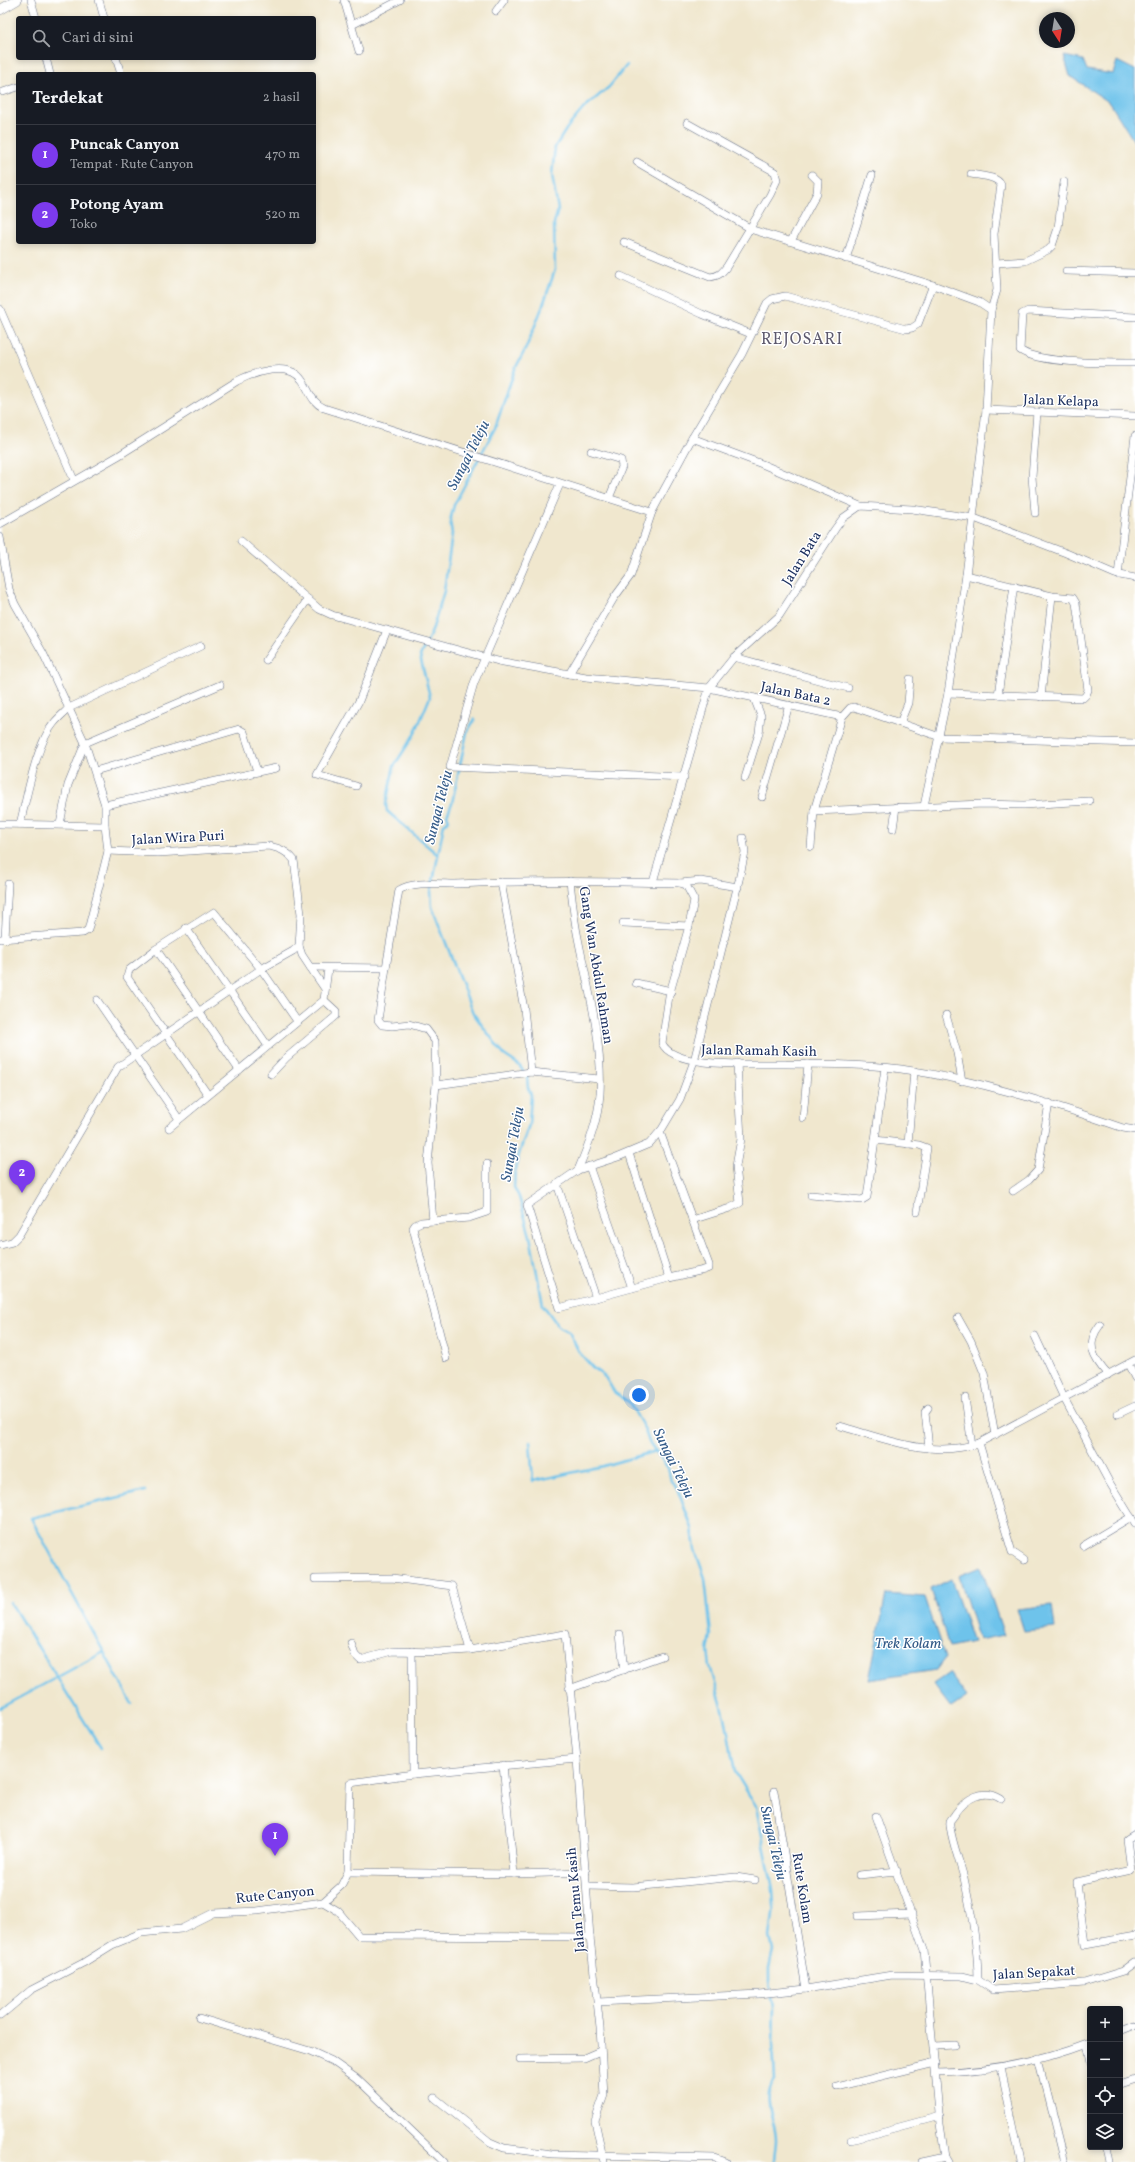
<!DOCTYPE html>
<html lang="id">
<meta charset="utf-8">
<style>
body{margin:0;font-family:Vollkorn,serif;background:#242831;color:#f1f3f6}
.controls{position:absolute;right:12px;bottom:12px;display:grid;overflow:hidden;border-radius:4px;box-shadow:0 2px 6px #0003}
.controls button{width:36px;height:36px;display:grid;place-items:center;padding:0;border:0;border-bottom:1px solid #363941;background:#171b24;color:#f1f3f6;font:20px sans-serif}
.compass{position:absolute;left:1039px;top:12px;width:36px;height:36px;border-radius:50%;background:#171b24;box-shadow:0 2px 6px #0003;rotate:168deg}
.you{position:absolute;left:639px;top:1395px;width:14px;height:14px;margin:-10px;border:3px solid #fff;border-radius:50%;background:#1a73e8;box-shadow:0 0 0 6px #1a73e833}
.badge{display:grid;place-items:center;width:26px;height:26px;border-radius:50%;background:#7c3aed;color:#fff;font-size:13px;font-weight:700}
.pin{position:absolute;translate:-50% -33px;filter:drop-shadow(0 1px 2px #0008)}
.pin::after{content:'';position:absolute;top:21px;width:14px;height:12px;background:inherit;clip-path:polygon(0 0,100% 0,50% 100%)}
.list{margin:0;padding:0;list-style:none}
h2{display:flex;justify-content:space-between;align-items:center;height:52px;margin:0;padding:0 16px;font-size:17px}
h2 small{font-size:13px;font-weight:400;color:#9ea1a6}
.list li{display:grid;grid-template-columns:26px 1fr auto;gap:12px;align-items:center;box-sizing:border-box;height:60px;padding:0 16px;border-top:1px solid #363941}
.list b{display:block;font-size:15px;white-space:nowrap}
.list p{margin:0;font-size:13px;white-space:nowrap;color:#9ea1a6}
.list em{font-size:13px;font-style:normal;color:#9ea1a6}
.icon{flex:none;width:22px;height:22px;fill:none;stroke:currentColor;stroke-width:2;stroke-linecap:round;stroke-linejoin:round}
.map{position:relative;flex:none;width:1135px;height:2162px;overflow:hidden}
.search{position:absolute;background:#171b24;box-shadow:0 2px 6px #0003;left:16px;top:16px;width:300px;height:44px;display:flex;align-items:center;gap:10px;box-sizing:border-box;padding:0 14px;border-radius:4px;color:#9ea1a6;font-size:15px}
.panel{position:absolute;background:#171b24;box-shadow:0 2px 6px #0003;left:16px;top:72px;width:300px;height:172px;border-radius:4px}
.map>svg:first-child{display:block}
.water{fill:#6ec3eb;stroke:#4479a4}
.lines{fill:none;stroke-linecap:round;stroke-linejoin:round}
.stream{stroke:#6ec3eb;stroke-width:2.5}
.minor-casing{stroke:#666f85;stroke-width:8}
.tertiary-casing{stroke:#666f85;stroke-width:10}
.minor{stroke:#fff;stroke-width:7}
.tertiary{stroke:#fff;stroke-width:9}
.labels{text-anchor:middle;stroke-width:3;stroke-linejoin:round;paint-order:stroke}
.street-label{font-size:14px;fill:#1b2f5e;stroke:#fff}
.water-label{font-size:15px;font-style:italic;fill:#345b88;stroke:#fff}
.quarter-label{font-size:16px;letter-spacing:1px;fill:#5d596d;stroke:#fff}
</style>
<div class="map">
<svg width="1135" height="2162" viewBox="0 0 1135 2162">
<rect width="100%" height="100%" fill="#fff"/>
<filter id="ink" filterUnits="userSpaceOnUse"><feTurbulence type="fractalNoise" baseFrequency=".025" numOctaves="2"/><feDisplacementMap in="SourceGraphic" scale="8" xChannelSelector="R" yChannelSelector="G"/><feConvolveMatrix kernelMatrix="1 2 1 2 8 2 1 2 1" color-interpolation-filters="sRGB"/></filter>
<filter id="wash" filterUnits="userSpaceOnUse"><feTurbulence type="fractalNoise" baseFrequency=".012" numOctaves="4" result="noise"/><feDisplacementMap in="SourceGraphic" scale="16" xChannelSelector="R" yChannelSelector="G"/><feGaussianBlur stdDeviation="0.9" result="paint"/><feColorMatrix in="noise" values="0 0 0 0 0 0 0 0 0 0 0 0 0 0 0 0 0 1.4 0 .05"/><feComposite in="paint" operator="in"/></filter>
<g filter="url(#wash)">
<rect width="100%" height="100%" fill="#f0e7ce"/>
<g class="water">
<path d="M1064 56 1083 60 1087 70 1113 74 1117 61 1135 70V143L1110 103 1070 76Z"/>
<path d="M981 1567 1004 1635 979 1640 959 1576Z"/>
<path d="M951 1579 973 1642 949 1647 931 1589Z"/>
<path d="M886 1594 925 1597 945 1658 936 1670 869 1680Z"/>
<path d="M1052 1605 1055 1628 1024 1631 1017 1609Z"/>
<path d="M949 1673 967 1697 951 1708 933 1684Z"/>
</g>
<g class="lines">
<g class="stream">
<path d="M475 719 467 732 452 803 447 815 449 820 444 824 431 892 432 907 473 1013 504 1055 519 1065 527 1077 528 1088 531 1095 529 1125 520 1151 515 1169 514 1187 519 1197 530 1236 543 1305 559 1327 569 1332 579 1352 593 1368 605 1377 615 1393 629 1402 645 1430 649 1442 668 1468 671 1481 677 1488 692 1528 695 1550 705 1578 711 1635 708 1651 710 1666 725 1717 735 1772 756 1806 773 1889 774 1906 770 1937 773 1950 769 1968V1983L774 2007 773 2044 775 2080C760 2099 776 2119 776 2140 776 2147 774 2155 774 2162"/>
<path d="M438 855 395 818 387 811 386 804 394 766 415 733 430 697 420 656 432 631 444 591 452 534 450 521 454 505 495 428 515 369 526 348 542 308 555 270 554 223 558 210 552 175 555 147 567 128 584 108 609 87 627 65"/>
<path d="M530 1442 533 1481 603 1466 656 1451"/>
<path d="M10 1602 101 1748"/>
<path d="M132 1704 31 1518 145 1491"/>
<path d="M0 1708 104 1652"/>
</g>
</g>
</g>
<g filter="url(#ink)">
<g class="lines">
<defs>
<g id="minor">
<path d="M31 0 36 18"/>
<path d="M99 0 104 18"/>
<path d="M344 0 359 51"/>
<path d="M496 11 504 0"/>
<path d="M352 25 400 0"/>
<path d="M46 58 50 74"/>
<path d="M116 58 121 74"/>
<path d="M3 92 18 87"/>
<path d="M637 162 753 230 933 285 979 302 991 310 986 410 966 575 948 693 924 806"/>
<path d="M971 174C981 176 997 176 1001 185L994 234 997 290 991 310"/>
<path d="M791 241 817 193 818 181 812 175"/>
<path d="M624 242 710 277C719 276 722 273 727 266L770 195 777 180 775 172 687 123"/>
<path d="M846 259 872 175"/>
<path d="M996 263 1025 261 1048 250 1052 246 1058 228 1064 182"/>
<path d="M1066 271 1135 273"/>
<path d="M621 276 702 314 751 334"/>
<path d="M0 309 74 480"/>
<path d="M1135 317 1028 311 1022 314 1020 350C1038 364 1110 363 1135 363"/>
<path d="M986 410 1135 416"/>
<path d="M692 438 762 464 860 506"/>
<path d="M591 451 621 460 622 467 609 498"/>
<path d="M560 484 474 683 450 767 684 777"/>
<path d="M1035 513 1032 477 1037 412"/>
<path d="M0 524 118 456 237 381C253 373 289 360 302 380 310 391 311 402 324 408L652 512"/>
<path d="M0 537 9 589 15 604 43 653 85 743 105 805V826L108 851 158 853 268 846C279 848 287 851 294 860L301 914 299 946 302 955 310 967 386 968 399 890C413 881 439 884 455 884 530 880 605 881 680 883L686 885 694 900 689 926 669 996 662 1043C673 1070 760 1063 786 1064 824 1064 863 1064 901 1069 978 1080 1051 1103 1123 1128L1135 1130"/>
<path d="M241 541 319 609 332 615 498 661 586 677 709 688 842 717 850 708 854 707 940 737 1135 743"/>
<path d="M1118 575 1135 436"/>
<path d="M734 657 848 688"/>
<path d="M266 660 308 599"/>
<path d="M569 674 614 598 631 575 652 512 692 438 742 354 767 303 772 299 785 296 906 329 912 328 918 324 933 285"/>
<path d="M948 693 1083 698 1086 695 1088 690 1076 603 1073 598 1052 596 966 575"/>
<path d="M998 695 1014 586"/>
<path d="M1041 697 1052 596"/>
<path d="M900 723 908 703 910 679"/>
<path d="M95 771 239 729 244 732 257 771"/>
<path d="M745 778 759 733 761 716 754 698"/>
<path d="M356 786 317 775 359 701 387 630"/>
<path d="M762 797 789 705"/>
<path d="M105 805 276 768"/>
<path d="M814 811 983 804 1024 805 1089 801"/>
<path d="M0 824 105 826"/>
<path d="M20 824C27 797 36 744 54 723 58 718 64 713 69 708L201 646"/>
<path d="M60 824 68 785 85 743 220 685"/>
<path d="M893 829 896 807"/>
<path d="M811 847 814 811 842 717"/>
<path d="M570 881C572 900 574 919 578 938 588 989 603 1042 600 1094 598 1121 588 1146 578 1170"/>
<path d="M501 882 524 1009 531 1072"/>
<path d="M653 882 709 688 734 657 779 616 835 529 843 518 860 506 912 509 974 518 1066 553 1115 574 1135 578"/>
<path d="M680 883 701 881 738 887"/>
<path d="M623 923 689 926"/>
<path d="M186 928 268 1046"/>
<path d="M5 938 8 884"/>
<path d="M0 939 83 933 88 930 108 851"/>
<path d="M156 949 239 1070"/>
<path d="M310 967 325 989"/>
<path d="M386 968 378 1020 382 1025 392 1026 409 1024 426 1029 435 1041 436 1085 428 1163 433 1221"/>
<path d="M636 983 671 991"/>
<path d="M97 1000 179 1119"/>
<path d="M946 1015 957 1053 962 1081"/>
<path d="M271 1074 286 1058 336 1016V1011L324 1000"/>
<path d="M436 1085 531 1072 599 1079"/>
<path d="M208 1095 127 977 129 970 156 949 214 912 261 969 297 1021"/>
<path d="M803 1118 808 1064"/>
<path d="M169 1128 324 1000 328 969"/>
<path d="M660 1132 709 1265V1268L704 1270 669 1278"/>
<path d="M875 1140 919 1145 927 1148 917 1212"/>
<path d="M908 1144 914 1071"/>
<path d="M629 1153 669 1278 559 1308 527 1205 578 1170 618 1157 649 1144 662 1129 680 1099 694 1061 739 880 745 852 743 838"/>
<path d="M589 1166 632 1288"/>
<path d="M557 1184 596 1298"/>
<path d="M1013 1191 1029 1180 1038 1170 1049 1103"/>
<path d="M811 1195 862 1200 867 1197 885 1068"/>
<path d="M692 1220 730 1208 740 1203 736 1166 741 1139 737 1063"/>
<path d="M0 1245 12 1242 19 1235 118 1067 261 969 293 951 299 946"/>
<path d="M958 1318 971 1341 984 1373 995 1435"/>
<path d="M1100 1325C1085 1344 1093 1358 1108 1375"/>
<path d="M1035 1336 1064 1398 1108 1480 1135 1524"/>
<path d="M446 1358 413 1228 415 1225 421 1222 469 1218 487 1212V1164"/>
<path d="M1128 1364 1135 1378"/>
<path d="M965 1398 972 1446"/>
<path d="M928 1408 925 1412 929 1448"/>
<path d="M1118 1414 1135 1406"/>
<path d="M840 1426C885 1439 933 1459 979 1443L1135 1360"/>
<path d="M979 1443 1012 1552 1024 1560"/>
<path d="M1083 1546 1131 1517"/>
<path d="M315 1579 392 1578 452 1586 470 1650"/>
<path d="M620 1634 624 1670"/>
<path d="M351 1643 355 1655 360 1660 393 1651 438 1652 470 1650 565 1634 577 1759 590 1937 600 2028 604 2095 595 2121 604 2162"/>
<path d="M412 1651 413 1774"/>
<path d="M569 1689 662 1656"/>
<path d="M503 1765 514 1874"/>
<path d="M774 1791 806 1989"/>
<path d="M876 1816 924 1950 940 2124 945 2157 948 2162"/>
<path d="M1135 1834 1127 1839 1131 1870 1077 1882 1085 1945 1135 1936"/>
<path d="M348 1872 514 1874 586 1872"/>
<path d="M859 1875 897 1871"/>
<path d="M587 1886 633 1887 736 1877 755 1880"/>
<path d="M323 1902 341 1886 348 1872 350 1783 413 1774 577 1759"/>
<path d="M857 1916 912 1914"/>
<path d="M978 1980C978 1946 971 1911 964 1878 961 1866 948 1831 950 1821 951 1819 954 1816 955 1814 966 1798 983 1788 1001 1799"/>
<path d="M598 2002 759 1994 806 1989 892 1975 962 1976 978 1980 993 1990 1084 1983 1123 1971 1135 1962"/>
<path d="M0 2016 31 1990 83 1963 112 1945 141 1933 181 1929 213 1913 257 1911 323 1902 338 1911 359 1936 590 1937"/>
<path d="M199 2018 310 2051 332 2061 356 2078 444 2162"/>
<path d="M1120 2031 1135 2025"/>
<path d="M1086 2044 1090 2063"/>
<path d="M934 2046 955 2045"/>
<path d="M1038 2058 1064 2162"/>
<path d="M520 2059 584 2058 600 2051"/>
<path d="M1001 2068 1021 2162"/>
<path d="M936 2072C989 2072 1040 2061 1090 2042"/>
<path d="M1120 2085 1135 2080"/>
<path d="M837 2087 935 2063"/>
<path d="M435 2098 490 2142 504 2148 552 2154 715 2158 726 2162"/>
<path d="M851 2140 940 2116"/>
<path d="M1106 2147 1109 2162"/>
<path d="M922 2162 945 2157"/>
</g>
<path id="tertiary" d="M0 10 17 0"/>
</defs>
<use href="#minor" class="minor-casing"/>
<use href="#tertiary" class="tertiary-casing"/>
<use href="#minor" class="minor"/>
<use href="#tertiary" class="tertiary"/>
</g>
</g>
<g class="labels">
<g class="street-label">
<text transform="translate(1061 400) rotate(2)" y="5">Jalan Kelapa</text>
<text transform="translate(801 558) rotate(-58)" y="5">Jalan Bata</text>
<text transform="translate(796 693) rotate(12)" y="5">Jalan Bata 2</text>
<text transform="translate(178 837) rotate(-3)" y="5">Jalan Wira Puri</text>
<text transform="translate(597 965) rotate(81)" y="5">Gang Wan Abdul Rahman</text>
<text transform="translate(759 1050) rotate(1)" y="5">Jalan Ramah Kasih</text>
<text transform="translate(803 1888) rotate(81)" y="5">Rute Kolam</text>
<text transform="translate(275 1894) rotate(-6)" y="5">Rute Canyon</text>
<text transform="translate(575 1900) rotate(-95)" y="5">Jalan Temu Kasih</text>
<text transform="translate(1034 1972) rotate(-3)" y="5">Jalan Sepakat</text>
</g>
<g class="water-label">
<text transform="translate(468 455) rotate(-63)" y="5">Sungai Teleju</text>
<text transform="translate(438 807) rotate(-76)" y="5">Sungai Teleju</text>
<text transform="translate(512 1144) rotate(-80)" y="5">Sungai Teleju</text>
<text transform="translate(674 1463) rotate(64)" y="5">Sungai Teleju</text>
<text x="908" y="1648">Trek Kolam</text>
<text transform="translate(774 1843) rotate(77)" y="5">Sungai Teleju</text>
</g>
<g class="quarter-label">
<text x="802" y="344">REJOSARI</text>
</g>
</g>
</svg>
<div class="controls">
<button>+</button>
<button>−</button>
<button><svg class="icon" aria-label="locate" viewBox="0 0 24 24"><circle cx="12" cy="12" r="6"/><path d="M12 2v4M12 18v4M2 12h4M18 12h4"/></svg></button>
<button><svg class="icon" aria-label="layers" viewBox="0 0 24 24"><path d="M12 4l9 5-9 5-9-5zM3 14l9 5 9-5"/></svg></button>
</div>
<svg class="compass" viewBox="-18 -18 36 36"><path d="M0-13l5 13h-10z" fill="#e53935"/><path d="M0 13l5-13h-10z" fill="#9ea1a6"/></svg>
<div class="you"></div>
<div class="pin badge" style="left:275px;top:1856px">1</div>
<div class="pin badge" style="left:22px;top:1193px">2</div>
<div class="search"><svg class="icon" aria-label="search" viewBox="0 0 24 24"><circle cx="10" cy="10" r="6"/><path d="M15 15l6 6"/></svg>Cari di sini</div>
<section class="panel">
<h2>Terdekat<small>2 hasil</small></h2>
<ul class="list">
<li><span class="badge">1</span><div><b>Puncak Canyon</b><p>Tempat · Rute Canyon</p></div><em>470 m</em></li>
<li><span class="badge">2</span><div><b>Potong Ayam</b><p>Toko</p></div><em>520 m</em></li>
</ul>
</section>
</div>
